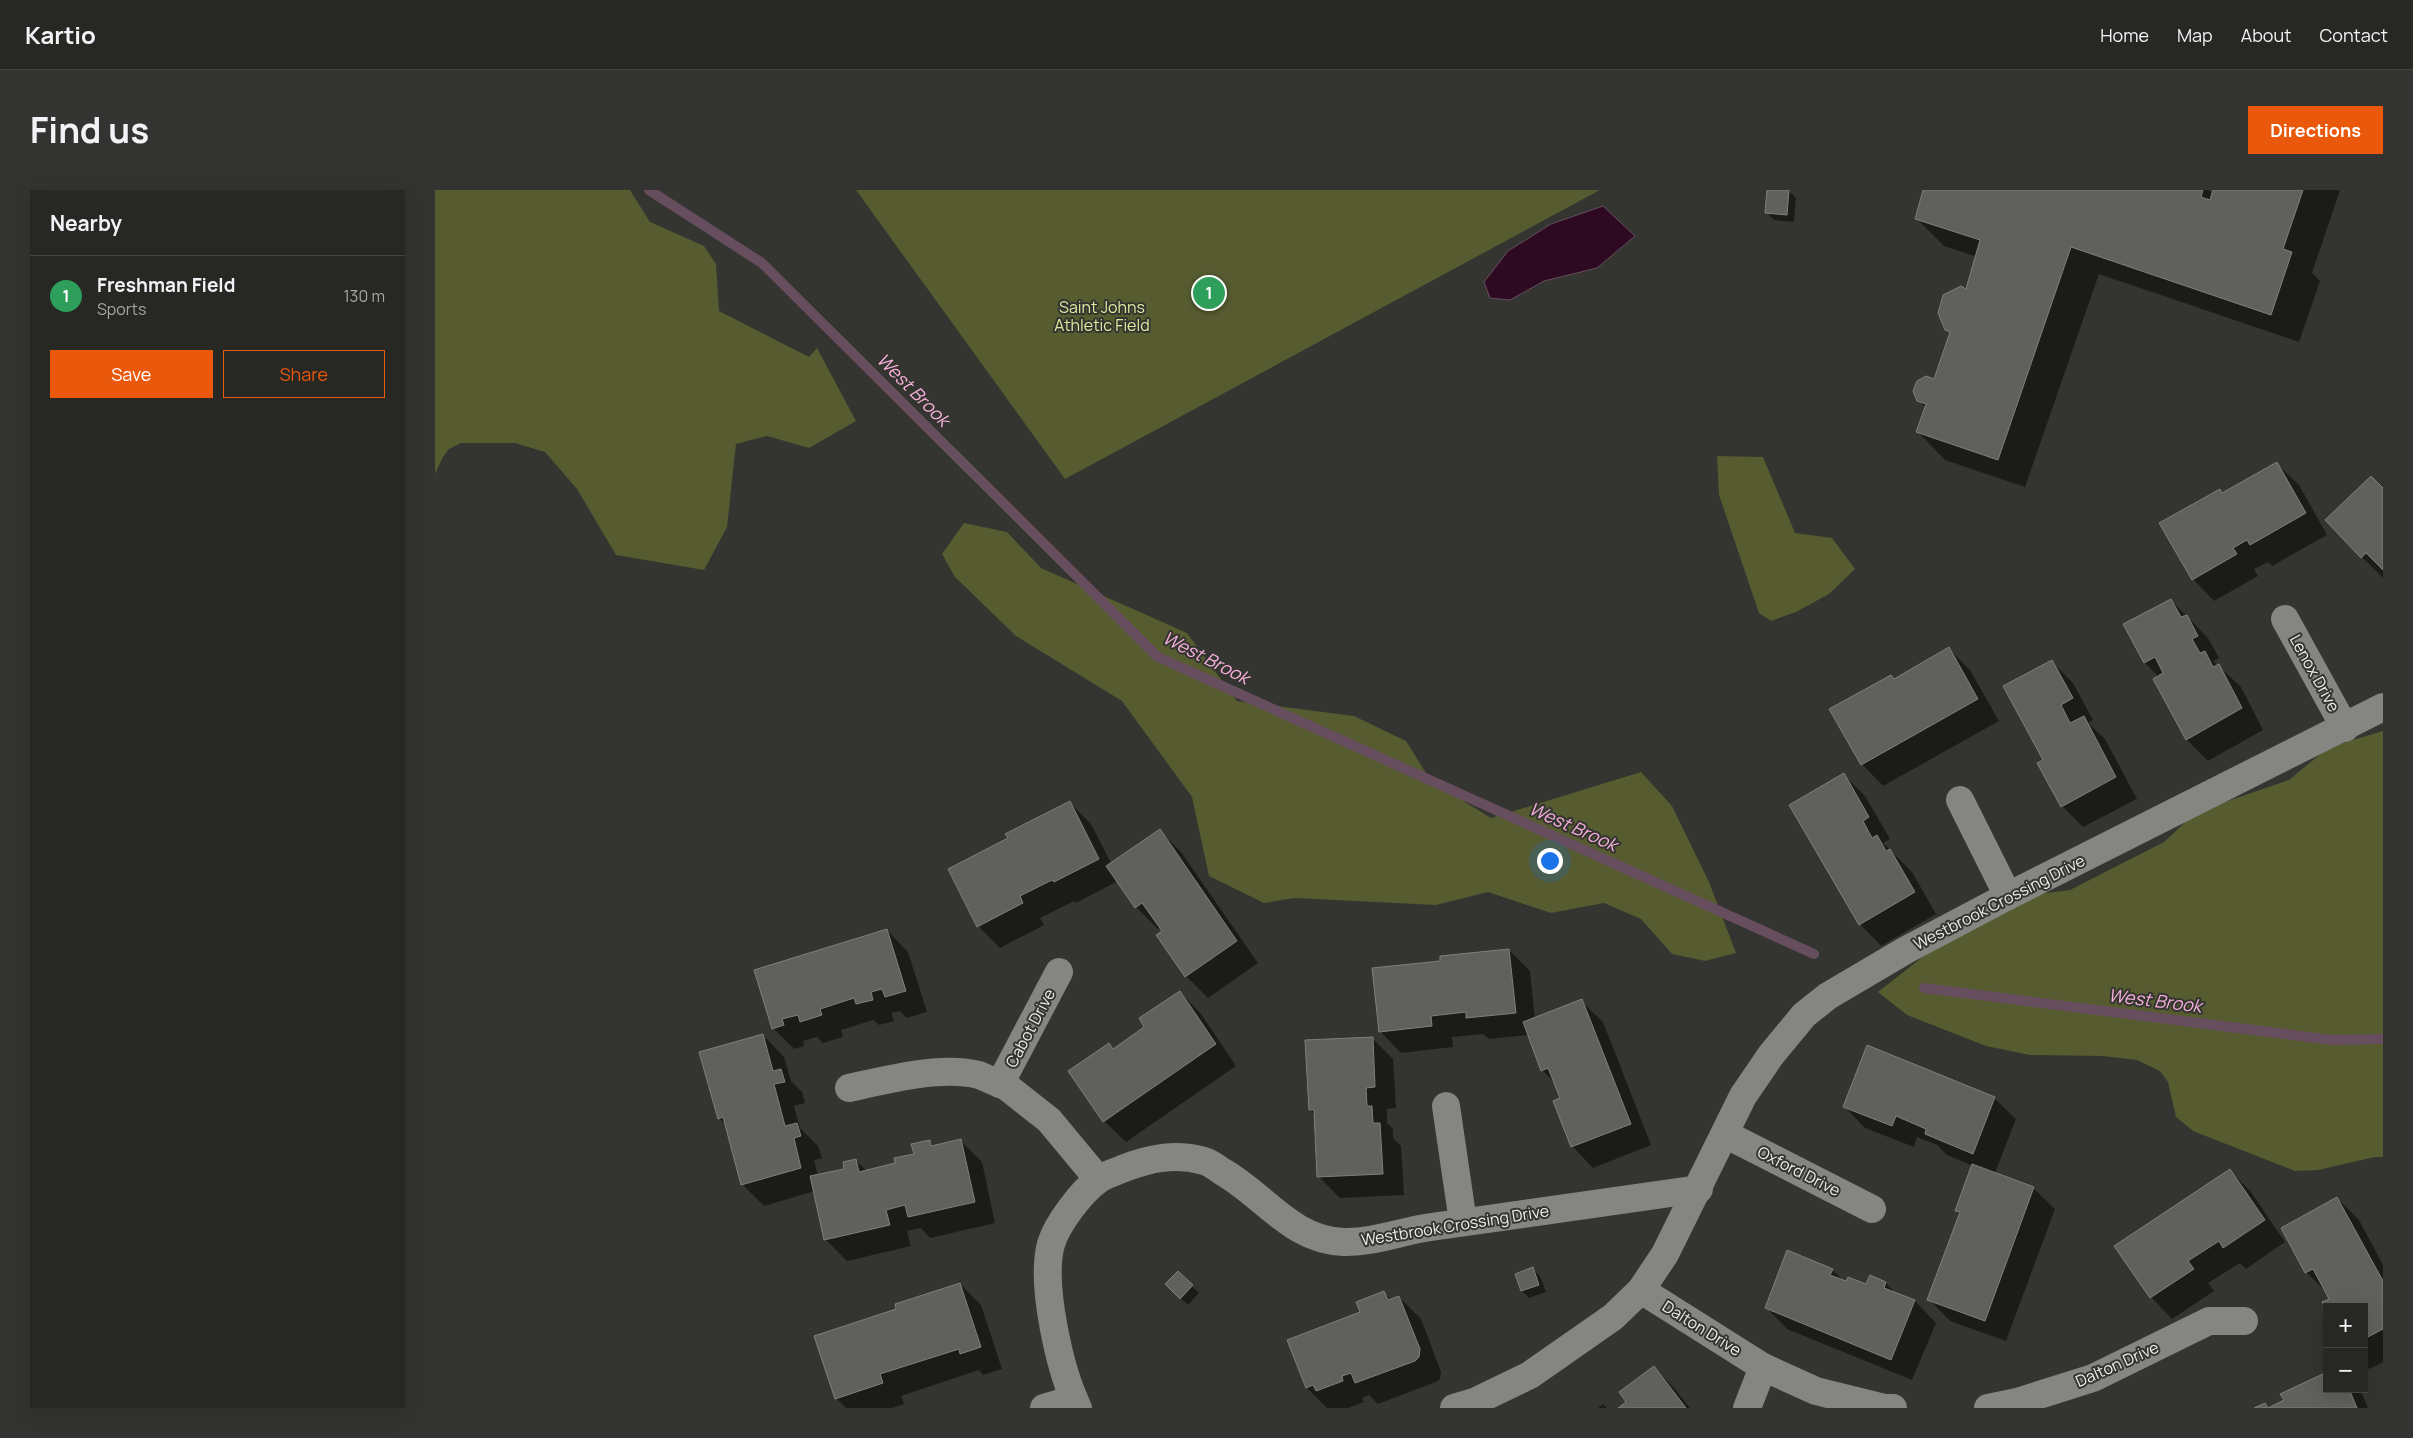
<!DOCTYPE html>
<meta charset="utf-8">
<style>
body{margin:0;font-family:Manrope,sans-serif;background:#333331;color:#f1f3f6}
.controls{position:absolute;right:15px;bottom:15px;display:grid;overflow:hidden;border-radius:0px;box-shadow:0 5px 20px #0002}
.controls button{width:45px;height:45px;display:grid;place-items:center;padding:0;border:0;border-bottom:1px solid #434441;background:#272724;color:#f1f3f6;font:25px sans-serif}
.you{position:absolute;left:1114px;top:670px;width:18px;height:18px;margin:-12px;border:4px solid #fff;border-radius:50%;background:#1a73e8;box-shadow:0 0 0 8px #1a73e833}
.badge{display:grid;place-items:center;width:32px;height:32px;border-radius:50%;background:#ea580c;color:#fff;font-size:16px;font-weight:700}
.pin{position:absolute;translate:-50% -50%;border:2px solid #fff;box-shadow:0 1px 5px #0006}
.list{margin:0;padding:0;list-style:none}
h2{display:flex;justify-content:space-between;align-items:center;height:65px;margin:0;padding:0 20px;font-size:21px}
h2 small{font-size:16px;font-weight:400;color:#a4a5a6}
.list li{display:grid;grid-template-columns:32px 1fr auto;gap:15px;align-items:center;box-sizing:border-box;height:80px;padding:0 20px;border-top:1px solid #434441}
.list b{display:block;font-size:19px;white-space:nowrap}
.list p{margin:0;font-size:16px;white-space:nowrap;color:#a4a5a6}
.list em{font-size:16px;font-style:normal;color:#a4a5a6}
.actions{display:flex;gap:10px;padding:15px 20px}
.actions a{flex:1;padding:11px 0;border:1px solid #ea580c;border-radius:0px;text-align:center;font-size:18px;color:#ea580c}
.actions .main{background:#ea580c;color:#fff}
.map{position:relative;flex:none;width:1948px;height:1218px;overflow:hidden;border-radius:0px}
header{display:flex;align-items:center;gap:30px;box-sizing:border-box;height:70px;padding:0 25px;background:#272724;border-bottom:1px solid #434441}
header strong{font-size:24px}
nav{display:flex;gap:28px;margin-inline-start:auto;font-size:18px}
.intro{display:flex;align-items:center;justify-content:space-between;box-sizing:border-box;height:120px;padding:0 30px}
h1{margin:0;font-size:35px}
.button{padding:12px 22px;border-radius:0px;background:#ea580c;color:#fff;font-size:18px;font-weight:700}
main{display:flex;gap:30px;padding:0 30px}
aside{flex:1;background:#272724;border-radius:0px;box-shadow:0 5px 20px #0002}
.map>svg:first-child{display:block}
.green{fill:#565b30}
.water{fill:#2e0a22;stroke:#674e5e}
.shadow{fill:#0007}
.lines{fill:none;stroke-linecap:round;stroke-linejoin:round}
.stream{stroke:#674e5e;stroke-width:10}
.building{fill:#60615d;stroke:#7f807c}
.minor{stroke:#858681;stroke-width:28}
.labels{text-anchor:middle;stroke-width:4;stroke-linejoin:round;paint-order:stroke}
.park-label{font-size:16px;fill:#dfe99e;stroke:#343430}
.street-label{font-size:16px;fill:#ededea;stroke:#343430}
.water-label{font-size:18px;font-style:italic;fill:#f5afd9;stroke:#343430}
</style>
<header>
<strong>Kartio</strong>
<nav><a>Home</a><a>Map</a><a>About</a><a>Contact</a></nav>
</header>
<div class="intro"><h1>Find us</h1><a class="button">Directions</a></div>
<main>
<aside>
<h2>Nearby<small></small></h2>
<ul class="list">
<li><span class="badge" style="background:#2e9e5b">1</span><div><b>Freshman Field</b><p>Sports</p></div><em>130 m</em></li>
</ul>
<div class="actions"><a class="main">Save</a><a>Share</a></div>
</aside>
<div class="map">
<svg width="1948" height="1218" viewBox="0 0 1948 1218">
<rect width="100%" height="100%" fill="#343430"/>
<g class="green">
<path d="M0 0H195L215 32 269 56 281 74 284 121 374 167 382 158 421 231 374 258 332 246 301 254 292 337 269 380 181 365 142 299 110 262 80 253H26L14 259 8 267 0 284Z"/>
<path d="M421 0H1165L630 289Z"/>
<path d="M1282 266 1328 267 1360 343 1397 348 1420 379 1394 404 1361 422 1336 431 1324 423 1284 305Z"/>
<path d="M529 333 572 342 606 378 752 443 802 511 919 526 971 551 996 591 1056 628 1206 582 1237 616 1274 692 1301 763 1270 771 1237 764 1206 729 1169 713 1116 723 1053 702 1001 715 859 708 829 713 774 686 757 607 687 511 581 446 520 387 507 364Z"/>
<path d="M1948 541V967H1940L1883 980 1860 981 1758 941 1741 927 1733 892 1725 881 1702 870 1668 866 1595 865 1551 856 1472 825 1443 802 1536 729 1587 706 1635 700 1729 652 1761 622 1854 590 1894 557Z"/>
</g>
<path class="water" d="M1168 16 1200 46 1162 78 1109 91 1075 110 1055 108 1049 92 1073 61 1116 34Z"/>
<g class="shadow">
<path d="M1333 0 1354 1 1361 8 1359 32 1339 30 1332 23Z"/>
<path d="M1489 0H1774L1778 4 1779 0H1905L1877 83 1885 91 1864 152 1664 84 1590 297 1510 270 1483 242 1491 218 1483 210 1499 191 1516 144 1511 140 1532 100 1542 67 1509 56 1481 28Z"/>
<path d="M1842 274 1864 295 1892 345 1837 376 1833 372 1819 379 1823 386 1779 411 1758 389 1788 304Z"/>
<path d="M1948 299V388L1927 367Z"/>
<path d="M1736 410 1773 448 1784 468 1778 471 1806 497 1828 540 1773 571 1752 550 1724 487 1710 473 1690 435Z"/>
<path d="M1514 459 1535 480 1564 531 1448 596 1427 574 1459 490Z"/>
<path d="M1616 471 1638 493 1658 530 1653 533 1670 549 1702 609 1648 637 1627 616 1609 570Z"/>
<path d="M1409 585 1430 606 1455 649 1448 653 1477 682 1501 724 1446 756 1425 734Z"/>
<path d="M635 613 656 634 676 673 725 641 746 662 823 773 773 808 751 786 723 746 729 741 726 737 723 739 701 717 683 691 641 713 639 711 605 728 609 735 565 758 543 736 575 649Z"/>
<path d="M452 740 473 762 492 822 472 828 465 821 456 823 459 831 444 835 438 830 406 840 408 847 388 853 382 847 368 851 369 856 359 859 338 838 320 780Z"/>
<path d="M1074 760 1095 781 1100 829 1146 811 1168 832 1216 955 1158 978 1137 956 1127 909 1121 894 1107 880 1094 845 1054 849 1048 844 1017 847 1018 857 966 863 945 841 1007 772Z"/>
<path d="M745 802 766 824 801 876 691 952 669 931 674 855 679 859 711 837Z"/>
<path d="M328 845 349 867 356 891 367 902 370 913 359 916 365 938 383 956 387 968 379 970 383 986 411 980 420 970 432 981 462 974 480 965 494 952 499 956 525 950 547 972 560 1033 495 1048 486 1038 472 1041 476 1056 412 1071 390 1049 380 1001 329 1016 307 994 291 935 284 928Z"/>
<path d="M937 848 958 869 961 918 952 919V933L958 939V948L966 956 969 1005 905 1008 883 986 880 925 875 920Z"/>
<path d="M1559 908 1581 929 1560 983 1598 998 1620 1019 1571 1151 1515 1131 1494 1109 1525 1025 1521 1021 1538 976 1512 965 1502 955 1482 947 1479 957 1430 938 1409 916Z"/>
<path d="M1795 980 1816 1002 1850 1052 1811 1079 1805 1073 1773 1093 1779 1101 1737 1129 1716 1107Z"/>
<path d="M1902 1008 1924 1030 1948 1075V1172L1934 1179 1929 1174V1117L1888 1113 1895 1109 1893 1104 1871 1082Z"/>
<path d="M1098 1079 1105 1086 1111 1102 1094 1108 1087 1101 1082 1085Z"/>
<path d="M1397 1080 1410 1092 1431 1096 1451 1093 1462 1105 1480 1111 1501 1133 1477 1190 1352 1139 1331 1117Z"/>
<path d="M743 1083 764 1103 753 1115 738 1101Z"/>
<path d="M525 1094 546 1115 567 1179 548 1185 544 1180 466 1206 469 1214 457 1218H411L401 1208 463 1120Z"/>
<path d="M949 1103 956 1110 964 1107 986 1129 1006 1182 1005 1189 1001 1192 943 1214 934 1205 927 1208 929 1212 913 1218H892L872 1198 854 1150 926 1123Z"/>
<path d="M1219 1177 1240 1199 1255 1218H1185L1193 1212Z"/>
<path d="M1892 1199H1925L1933 1218H1835L1851 1211Z"/>
<path d="M1168 1214 1172 1218H1163Z"/>
</g>
<g class="lines">
<g class="stream">
<path d="M214 0 327 73 723 467 1379 764"/>
<path d="M1489 798 1897 850 1948 849"/>
</g>
</g>
<g class="building">
<path d="M1332 0H1354L1352 25 1330 23Z"/>
<path d="M1488 0H1768L1766 7 1775 10 1778 0H1868L1848 59 1857 62 1836 125 1636 57 1563 270 1481 242 1491 214 1482 211 1478 201 1482 191 1491 186 1499 189 1515 142 1510 140 1503 123 1508 105 1526 96 1531 99 1545 50 1480 29Z"/>
<path d="M1842 272 1871 323 1815 355 1812 350 1798 358 1802 364 1757 390 1724 333 1785 299 1787 303Z"/>
<path d="M1936 286 1948 298V380L1931 363 1926 368 1890 330Z"/>
<path d="M1736 409 1746 427 1752 425 1763 446 1757 449 1765 463 1770 461 1778 477 1784 474 1807 518 1751 550 1718 489 1728 483 1720 467 1709 473 1688 434Z"/>
<path d="M1514 457 1543 509 1426 575 1394 519 1456 485 1459 489Z"/>
<path d="M1617 470 1638 508 1626 515 1635 533 1649 526 1681 587 1626 617 1602 573 1608 570 1568 496Z"/>
<path d="M1409 583 1434 627 1428 631 1437 648 1442 645 1451 661 1455 659 1480 702 1424 735 1354 615Z"/>
<path d="M635 611 664 669 619 692 617 690 585 706 588 713 542 737 513 679 573 648 570 644Z"/>
<path d="M725 639 802 751 750 787 721 745 727 741 707 713 700 718 671 676Z"/>
<path d="M452 739 471 801 450 807 447 799 436 802 438 810 421 814 419 808 385 819 387 825 365 832 363 825 347 829 349 835 337 839 319 780Z"/>
<path d="M1074 759 1081 823 1031 828V822L996 826 997 836 944 842 937 778 1005 771V766Z"/>
<path d="M745 801 781 854 668 932 633 881 674 853 678 859 709 837 704 828Z"/>
<path d="M1147 809 1196 934 1136 957 1118 911 1125 908 1113 878 1106 881 1088 832Z"/>
<path d="M328 844 338 881 346 879 350 892 339 894 350 936 362 933 366 946 359 948 366 978 306 995 288 927 283 929 264 862Z"/>
<path d="M938 847 940 897 931 898 932 916H937L938 933H945L948 984 882 987 879 920H874L870 850Z"/>
<path d="M1432 855 1560 907 1538 964 1490 944 1491 939 1461 926 1457 936 1408 917Z"/>
<path d="M526 949 540 1012 473 1027 470 1015 451 1020 455 1035 389 1050 375 986 409 979 408 972 421 969 424 982 460 973 459 968 479 964 476 954 495 950 496 956Z"/>
<path d="M1537 974 1599 997 1550 1131 1492 1110 1525 1022 1520 1021Z"/>
<path d="M1795 979 1830 1030 1788 1058 1784 1051 1753 1071 1759 1079 1715 1108 1679 1056Z"/>
<path d="M1902 1007 1948 1091V1139L1929 1149V1117H1892V1122L1887 1112 1894 1109 1885 1092 1878 1079 1870 1083 1846 1038Z"/>
<path d="M1352 1060 1398 1079 1395 1085 1411 1091 1413 1087 1431 1094 1435 1085 1451 1092 1449 1098 1480 1110 1456 1170 1330 1118Z"/>
<path d="M1098 1077 1104 1095 1086 1101 1080 1084Z"/>
<path d="M743 1081 758 1095 745 1109 730 1094Z"/>
<path d="M525 1093 546 1157 525 1164 524 1159 445 1184 448 1193 400 1209 379 1146 461 1119 460 1114Z"/>
<path d="M949 1101 953 1110 964 1106 985 1159 984 1167 980 1171 920 1193 916 1183 907 1186 908 1191 881 1201 878 1195 871 1198 852 1150 925 1122 921 1112Z"/>
<path d="M1219 1176 1251 1218H1183L1191 1212 1184 1202Z"/>
<path d="M1892 1182V1199H1914L1922 1218H1819L1830 1213 1833 1218 1849 1210 1845 1204Z"/>
</g>
<g class="lines">
<g class="minor">
<path d="M1850 429 1910 538"/>
<path d="M1525 610 1573 706"/>
<path d="M624 782 565 894 572 897 614 930 663 989"/>
<path d="M414 898C450 890 507 875 544 885 551 888 558 891 565 894"/>
<path d="M1011 916 1028 1032"/>
<path d="M1290 944 1437 1019"/>
<path d="M1206 1100 1328 1177 1381 1201 1450 1218H1458"/>
<path d="M609 1218 639 1209"/>
<path d="M643 1218C625 1181 605 1094 616 1054 622 1034 646 1002 663 990 669 985 680 982 687 979 715 968 740 963 769 971 776 973 782 978 788 982 830 1006 856 1050 909 1052 938 1053 967 1041 996 1037 1085 1024 1174 1011 1264 999"/>
<path d="M1019 1218 1039 1212 1095 1185 1178 1127 1206 1100 1230 1064 1308 906 1336 865 1369 825 1393 806 1471 760 1573 706 1948 517"/>
<path d="M1312 1218 1328 1177"/>
<path d="M1553 1218 1582 1212 1658 1188 1774 1131H1809"/>
</g>
</g>
<g class="labels">
<g class="park-label">
<text x="667" y="123">Saint Johns<tspan x="667" dy="18">Athletic Field</tspan></text>
</g>
<g class="street-label">
<text transform="translate(1880 483) rotate(61)" y="6">Lenox Drive</text>
<text transform="translate(1564 712) rotate(-27)" y="6">Westbrook Crossing Drive</text>
<text transform="translate(595 838) rotate(-62)" y="6">Cabot Drive</text>
<text transform="translate(1364 981) rotate(27)" y="6">Oxford Drive</text>
<text transform="translate(1020 1035) rotate(-9)" y="6">Westbrook Crossing Drive</text>
<text transform="translate(1267 1138) rotate(32)" y="6">Dalton Drive</text>
<text transform="translate(1682 1174) rotate(-24)" y="6">Dalton Drive</text>
</g>
<g class="water-label">
<text transform="translate(478 200) rotate(45)" y="6">West Brook</text>
<text transform="translate(771 468) rotate(27)" y="6">West Brook</text>
<text transform="translate(1138 637) rotate(24)" y="6">West Brook</text>
<text transform="translate(1720 811) rotate(7)" y="6">West Brook</text>
</g>
</g>
</svg>
<div class="controls">
<button>+</button>
<button>−</button>
</div>
<div class="you"></div>
<div class="pin badge" style="left:774px;top:103px;background:#2e9e5b">1</div>
</div>
</main>
